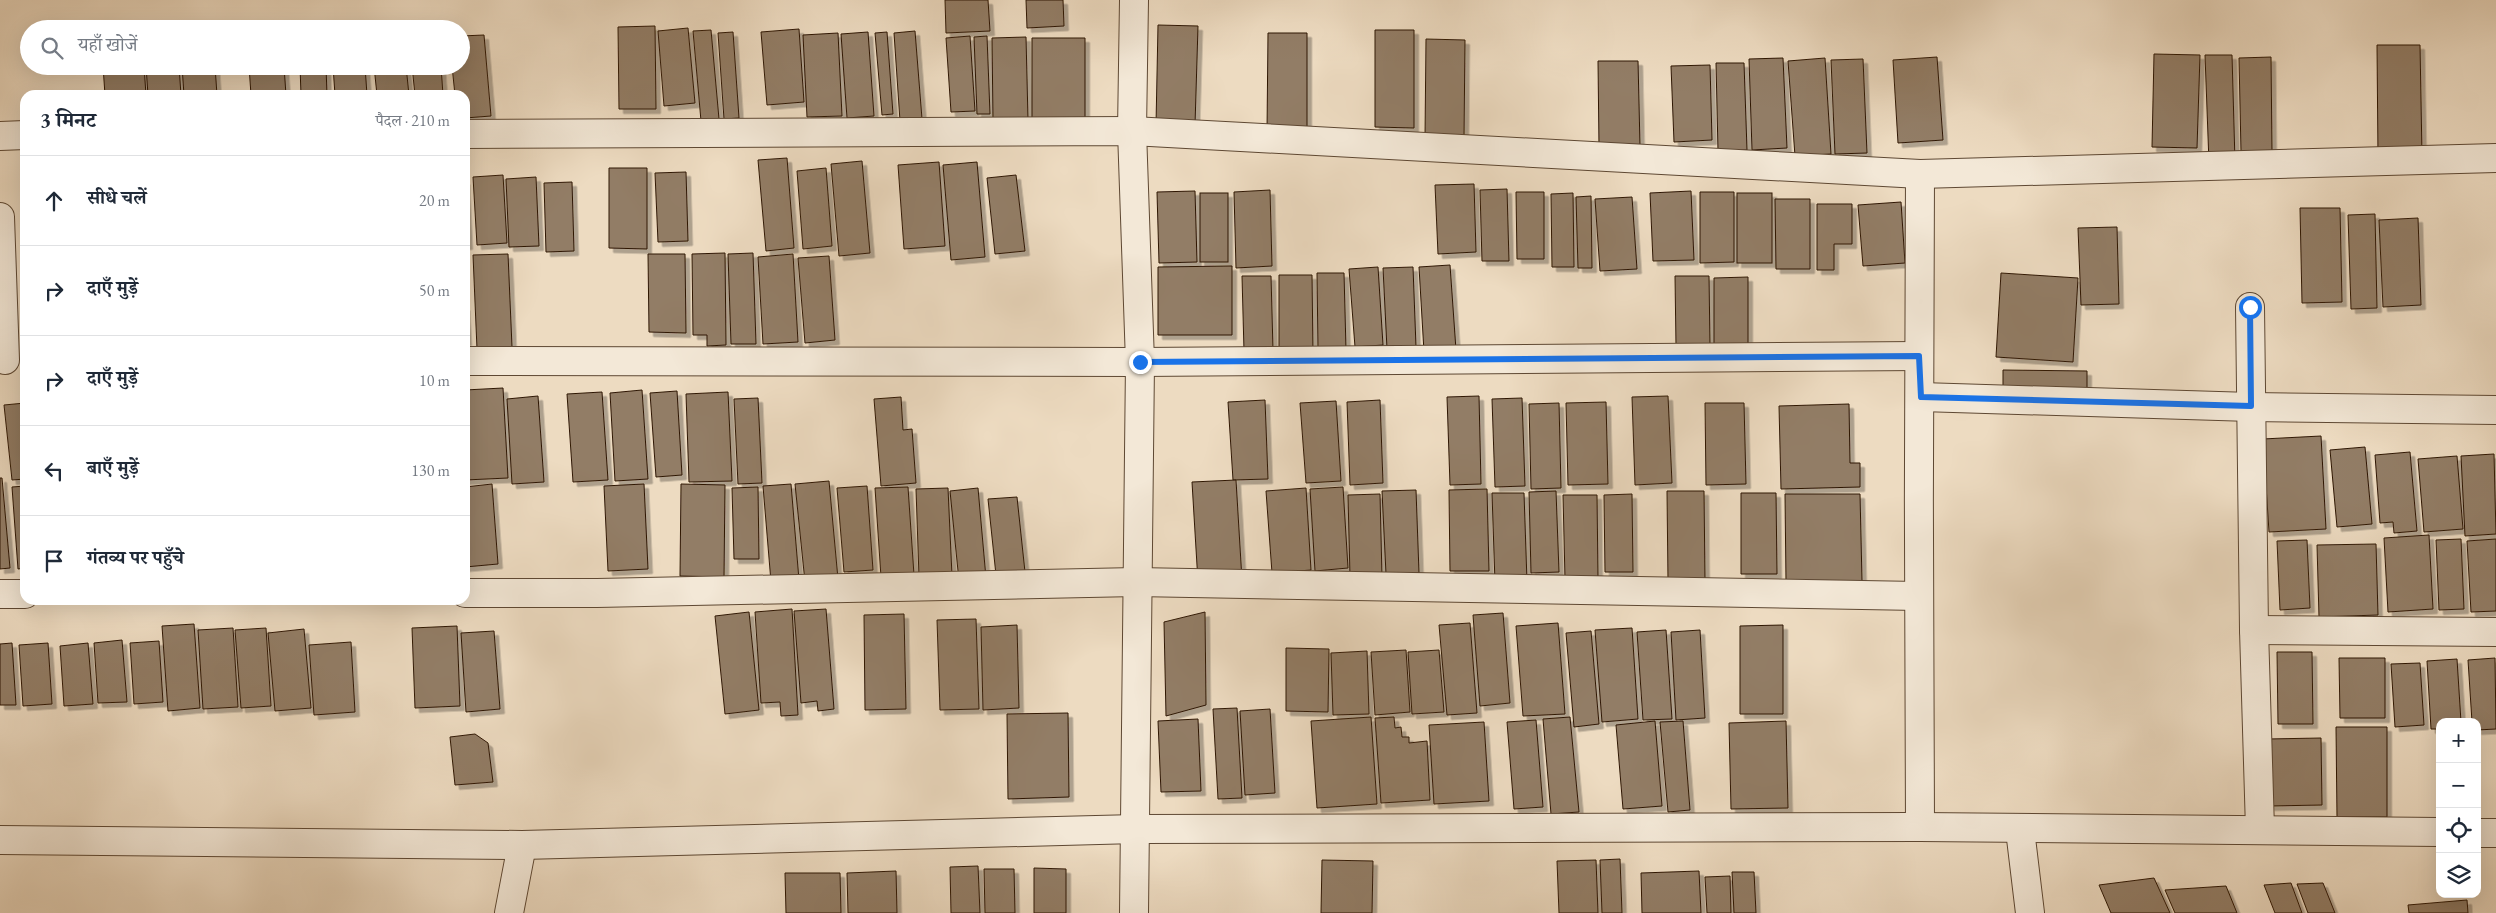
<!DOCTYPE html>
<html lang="hi">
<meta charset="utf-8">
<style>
body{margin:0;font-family:"EB Garamond","Noto Serif Devanagari",serif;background:#f2f2f3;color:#1f2937}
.controls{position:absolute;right:15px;bottom:15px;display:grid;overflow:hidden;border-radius:10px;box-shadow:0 5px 20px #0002}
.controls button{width:45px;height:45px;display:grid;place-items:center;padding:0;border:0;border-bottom:1px solid #e0e1e3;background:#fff;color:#1f2937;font:25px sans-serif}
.stop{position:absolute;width:15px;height:15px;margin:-11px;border:4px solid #1a73e8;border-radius:50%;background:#fff}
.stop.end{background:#1a73e8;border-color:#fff;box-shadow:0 1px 5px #0008}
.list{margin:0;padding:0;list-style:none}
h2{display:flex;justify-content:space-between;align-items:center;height:65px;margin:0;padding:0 20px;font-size:21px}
h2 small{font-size:16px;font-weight:400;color:#747a83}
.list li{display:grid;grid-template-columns:32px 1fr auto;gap:15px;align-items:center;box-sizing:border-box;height:90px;padding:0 20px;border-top:1px solid #e0e1e3}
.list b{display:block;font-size:19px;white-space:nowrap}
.list em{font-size:16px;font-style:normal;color:#747a83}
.icon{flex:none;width:28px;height:28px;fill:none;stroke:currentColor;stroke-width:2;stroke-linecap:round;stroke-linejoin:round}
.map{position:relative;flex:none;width:2496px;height:913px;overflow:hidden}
.search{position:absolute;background:#fff;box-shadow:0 5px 20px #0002;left:20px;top:20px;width:450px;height:55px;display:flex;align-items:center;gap:12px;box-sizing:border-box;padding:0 18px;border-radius:28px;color:#747a83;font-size:19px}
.panel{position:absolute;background:#fff;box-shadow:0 5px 20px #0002;left:20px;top:90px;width:450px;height:515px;border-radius:15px}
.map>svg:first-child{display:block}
.building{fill:#927d66;stroke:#2f1704;filter:url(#shadow)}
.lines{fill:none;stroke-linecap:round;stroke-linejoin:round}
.street-casing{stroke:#5e4833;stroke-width:30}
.street{stroke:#f3e8d7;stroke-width:28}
.route{stroke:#1a73e8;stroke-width:6}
</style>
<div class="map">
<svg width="2496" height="913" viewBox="0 0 2496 913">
<defs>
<filter id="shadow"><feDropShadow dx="4.5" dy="4.5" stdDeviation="0" flood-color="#0004"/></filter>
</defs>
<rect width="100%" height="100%" fill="#eddbc1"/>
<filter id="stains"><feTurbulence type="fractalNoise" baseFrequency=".004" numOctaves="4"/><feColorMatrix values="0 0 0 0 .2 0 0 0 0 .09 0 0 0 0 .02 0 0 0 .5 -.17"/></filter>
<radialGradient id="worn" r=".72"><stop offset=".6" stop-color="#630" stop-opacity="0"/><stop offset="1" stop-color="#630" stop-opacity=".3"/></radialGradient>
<g class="building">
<path d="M945 0H988L990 31 946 33Z"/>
<path d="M1026 0H1063L1064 26 1027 28Z"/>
<path d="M1158 25 1198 26 1195 125H1156Z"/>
<path d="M655 26 656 109H619L618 27Z"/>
<path d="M688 28 695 103 664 106 658 31Z"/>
<path d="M799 29 804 102 767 105 761 32Z"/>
<path d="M711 30 719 119 701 121 693 31Z"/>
<path d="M1375 30H1414V128L1375 127Z"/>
<path d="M915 31 922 119 900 121 894 33Z"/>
<path d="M733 32 739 118 724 119 718 33Z"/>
<path d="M868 32 874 116 847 118 841 34Z"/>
<path d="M887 32 893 114 882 115 875 33Z"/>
<path d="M838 33 842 116 807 117 803 35Z"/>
<path d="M1268 33H1307V131H1267Z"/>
<path d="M484 35 491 116 465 118V95H455L452 66H461V36Z"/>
<path d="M970 36 975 111 951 112 946 38Z"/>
<path d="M987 36 990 114H977L974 37Z"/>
<path d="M1026 37 1028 120H993L992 38Z"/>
<path d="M1032 38H1085V119L1032 118Z"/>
<path d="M1426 39 1465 40 1464 137H1425Z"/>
<path d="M2377 45H2420L2422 156 2378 157Z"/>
<path d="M2154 54 2200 55 2197 148 2152 147Z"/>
<path d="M2205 55H2232L2235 162 2209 163Z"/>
<path d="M1937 57 1943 140 1898 143 1893 60Z"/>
<path d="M2271 57 2272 152H2241L2239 58Z"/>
<path d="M1783 58 1787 148 1752 150 1749 59Z"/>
<path d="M1825 58 1831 154 1795 156 1788 61Z"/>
<path d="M1863 59 1867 153 1835 154 1831 60Z"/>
<path d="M1598 61H1638L1640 146 1599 147Z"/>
<path d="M1716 63H1744L1747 150 1718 151Z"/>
<path d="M1710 65 1712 140 1674 142 1671 66Z"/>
<path d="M103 66H144L146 95H105Z"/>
<path d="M146 66H179L181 95H148Z"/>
<path d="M182 66H215L217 95H184Z"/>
<path d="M249 66H284L286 95H251Z"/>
<path d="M300 66H326L327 95H301Z"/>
<path d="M333 66H365L367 95H335Z"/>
<path d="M374 66H406L409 95H377Z"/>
<path d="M412 66H441L443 95H415Z"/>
<path d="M787 158 794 248 766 251 758 160Z"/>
<path d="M862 161 870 253 839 256 831 164Z"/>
<path d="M939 162 945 246 904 249 898 165Z"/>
<path d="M977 162 985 257 951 260 943 165Z"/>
<path d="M609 168H647V249L609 248Z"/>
<path d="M826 168 832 246 803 249 797 171Z"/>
<path d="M686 172 688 241 658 242 655 173Z"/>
<path d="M503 175 507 243 477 245 473 177Z"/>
<path d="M1016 175 1025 251 995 254 987 178Z"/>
<path d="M536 177 539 246 509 247 506 179Z"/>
<path d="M465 180 468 245H465Z"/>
<path d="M572 182 574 251 546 252 544 183Z"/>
<path d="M1474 184 1476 252 1438 254 1435 185Z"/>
<path d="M1507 189 1509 261H1482L1480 190Z"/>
<path d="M1270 190 1272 266 1236 268 1234 192Z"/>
<path d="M1195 191 1197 262 1159 263 1157 192Z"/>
<path d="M1691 191 1694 260 1653 261 1650 193Z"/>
<path d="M1516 192H1544V259H1517Z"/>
<path d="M1700 192H1734V262L1700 263Z"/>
<rect x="1200" y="193" width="28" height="69"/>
<path d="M1573 193 1574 267H1552L1551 194Z"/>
<rect x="1737" y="193" width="35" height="70"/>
<path d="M1591 196 1592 268H1578L1576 197Z"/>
<path d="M1632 197 1637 269 1600 271 1595 199Z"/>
<path d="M1775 199H1810V269H1776Z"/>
<path d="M1901 202 1905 263 1863 266 1858 205Z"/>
<path d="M1817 204H1852V244H1834V270H1817Z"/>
<path d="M2300 208H2340L2342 302 2302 303Z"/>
<path d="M2375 214 2377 308 2351 309 2348 215Z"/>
<path d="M2418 218 2421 305 2383 307 2379 220Z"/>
<path d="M2117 227 2119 304 2081 305 2078 228Z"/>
<path d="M725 253 726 345 707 346V335H693L692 254Z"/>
<path d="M753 253 756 344H731L728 254Z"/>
<path d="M508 254 512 347 477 349 473 255Z"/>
<path d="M648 254H685L686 333 649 332Z"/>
<path d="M793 254 798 342 763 344 758 257Z"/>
<path d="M829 256 835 340 805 343 798 258Z"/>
<path d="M1450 265 1456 350 1424 352 1419 267Z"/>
<path d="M1232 266V335H1158V267Z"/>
<path d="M1378 267 1383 345 1355 347 1349 269Z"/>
<path d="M1413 267 1416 347 1387 349 1383 268Z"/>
<path d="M1317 273H1344L1346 350H1318Z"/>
<path d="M2001 273 2078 278 2073 362 1996 357Z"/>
<path d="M1279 275H1312L1313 354 1279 353Z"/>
<path d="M1242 276H1271L1273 350 1244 351Z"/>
<path d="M1675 276H1709L1710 346H1676Z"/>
<path d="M1748 277V347H1714V278Z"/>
<path d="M465 306 467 341H465Z"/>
<path d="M2003 370 2087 371V392H2003Z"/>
<path d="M503 388 508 478 465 480V390Z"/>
<path d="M642 390 648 479 615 481 610 393Z"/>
<path d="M677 391 682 475 656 477 650 393Z"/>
<path d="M602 392 608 480 573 482 567 394Z"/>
<path d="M728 392 732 481 689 482 686 394Z"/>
<path d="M538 396 544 482 512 484 507 399Z"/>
<path d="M1479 396 1481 484 1450 485 1447 397Z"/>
<path d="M1668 396 1672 483 1635 485 1632 397Z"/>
<path d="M901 397 903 430 912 429 916 483 881 486 874 399Z"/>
<path d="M758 398 762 483 738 484 734 399Z"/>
<path d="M1522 398 1525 486 1495 487 1492 399Z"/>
<path d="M1265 400 1268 479 1233 480 1228 402Z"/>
<path d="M1380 400 1383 483 1350 485 1347 402Z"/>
<path d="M1336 401 1341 481 1306 483 1300 403Z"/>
<path d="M1606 402 1608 484 1568 485 1566 403Z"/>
<path d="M25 403V479L12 480 4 405Z"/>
<path d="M1559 403 1561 488 1531 489 1529 404Z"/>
<path d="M1705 403H1744L1746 484 1706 485Z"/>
<path d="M1849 404 1850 463H1860V487L1781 489 1779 406Z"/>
<path d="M2321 436 2326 529 2269 532 2263 439Z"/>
<path d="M2365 447 2372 524 2337 527 2330 450Z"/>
<path d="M2410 452 2417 531 2394 533 2393 522 2380 523 2375 455Z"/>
<path d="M2494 454 2496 534 2465 536 2461 456Z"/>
<path d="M2457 456 2463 529 2424 532 2418 459Z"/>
<path d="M0 478H2L10 568 0 569Z"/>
<path d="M1236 480 1242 580 1198 582 1192 482Z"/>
<path d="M829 481 838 579 805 582 795 484Z"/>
<path d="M492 484 498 564 465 567V487Z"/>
<path d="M644 484 648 569 608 571 604 486Z"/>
<path d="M681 484 725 485 724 577 680 576Z"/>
<path d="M791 484 799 580 771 582 763 486Z"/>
<path d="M25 486V568L18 569 12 487Z"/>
<path d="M867 486 873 570 844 572 837 488Z"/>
<path d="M758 487 759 559H734L732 488Z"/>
<path d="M908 487 914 575 881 577 875 488Z"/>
<path d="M1343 487 1348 568 1315 571 1310 489Z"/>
<path d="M948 488 952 576 919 577 916 489Z"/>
<path d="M978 488 986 578 959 581 950 491Z"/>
<path d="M1306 488 1311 570 1272 573 1266 491Z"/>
<path d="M1487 489 1489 571H1450L1449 490Z"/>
<path d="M1416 490 1419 573 1386 574 1382 491Z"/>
<path d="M1556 491 1559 572 1531 573 1529 492Z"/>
<path d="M1667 491H1704L1705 581H1668Z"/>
<path d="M1492 493H1524L1527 582 1495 583Z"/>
<path d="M1741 493H1776L1777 574H1741Z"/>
<path d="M1380 494 1382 577H1350L1348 495Z"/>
<path d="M1632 494 1633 572H1605L1604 495Z"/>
<path d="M1785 494H1860L1862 581 1786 582Z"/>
<path d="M1563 495H1597L1598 578 1565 579Z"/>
<path d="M1017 497 1025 572 996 575 988 499Z"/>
<path d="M2429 535 2433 609 2388 612 2384 538Z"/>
<path d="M2461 539 2464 609 2439 610 2436 540Z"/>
<path d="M2496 539V611L2471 612 2467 541Z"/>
<path d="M2307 540 2310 608 2280 610 2277 541Z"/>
<path d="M2376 544 2378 615 2319 617 2317 545Z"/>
<path d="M792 609 798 715 781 716 780 702 761 703 755 612Z"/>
<path d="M826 609 834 709 818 711 817 701 801 703 794 611Z"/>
<path d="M749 612 759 710 725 714 715 616Z"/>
<path d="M1205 612 1206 705 1166 716 1164 622Z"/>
<path d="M1503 613 1510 703 1480 706 1473 615Z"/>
<path d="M904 614 906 709 865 710 864 615Z"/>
<path d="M976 619 979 709 940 710 937 620Z"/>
<path d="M1470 623 1477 713 1447 715 1439 625Z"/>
<path d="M1558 623 1565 714 1523 716 1516 626Z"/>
<path d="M194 624 200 708 168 711 162 626Z"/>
<path d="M1017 625 1019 708 983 710 981 627Z"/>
<path d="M1783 625V714H1740V626Z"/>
<path d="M457 626 460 706 415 708 412 628Z"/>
<path d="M233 628 238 707 203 709 198 630Z"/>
<path d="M266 628 271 706 241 708 235 630Z"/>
<path d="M1632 628 1638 719 1602 722 1595 630Z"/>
<path d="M304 629 311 708 275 711 268 633Z"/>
<path d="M1666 630 1672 719 1643 720 1637 632Z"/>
<path d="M1700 630 1705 718 1676 720 1671 632Z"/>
<path d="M494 631 500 709 466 712 461 633Z"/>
<path d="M1591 631 1599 724 1574 727 1566 633Z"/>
<path d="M122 640 127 702 98 703 94 643Z"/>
<path d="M159 641 163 702 134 704 130 643Z"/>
<path d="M351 642 355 712 314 715 309 645Z"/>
<path d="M12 643 16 705H0V644Z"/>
<path d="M48 643 52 704 23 706 19 645Z"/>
<path d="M88 643 93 704 64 706 60 646Z"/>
<path d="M1286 648 1329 649 1328 712 1286 711Z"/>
<path d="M1406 650 1410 712 1375 715 1371 652Z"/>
<path d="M1439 650 1444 712 1412 714 1408 652Z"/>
<path d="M1367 651 1369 714 1333 715 1331 653Z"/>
<path d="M2277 652H2312L2313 724H2278Z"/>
<path d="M2339 658H2385V718H2340Z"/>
<path d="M2495 658 2496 729 2477 730V722H2472L2468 660Z"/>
<path d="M2457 659 2461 722H2440V729H2431L2427 661Z"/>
<path d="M2420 663 2424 725 2395 727 2391 664Z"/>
<path d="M1237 708 1242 798 1218 799 1213 709Z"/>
<path d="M1270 709 1275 793 1245 795 1240 711Z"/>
<path d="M1068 713 1069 797 1008 799 1007 714Z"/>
<path d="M1371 717 1377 804 1317 808 1311 721Z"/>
<path d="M1394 717 1395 728 1401 727 1402 737H1409V743L1427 741 1430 800 1381 803 1375 718Z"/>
<path d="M1570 717 1579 812 1551 814 1543 719Z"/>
<path d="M1198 719 1201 791 1161 792 1158 721Z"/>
<path d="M1536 720 1543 807 1514 809 1507 722Z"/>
<path d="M1655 721 1662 806 1623 809 1616 725Z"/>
<path d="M1683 721 1690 810 1668 812 1660 722Z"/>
<path d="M1786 721 1788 808 1731 809 1729 723Z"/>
<path d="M1484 722 1489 801 1434 804 1429 725Z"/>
<path d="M2336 727H2387V817H2337Z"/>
<path d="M475 734 488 743 493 782 455 785 450 737Z"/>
<path d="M2321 738 2322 805 2270 806 2268 739Z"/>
<path d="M1620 859 1622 913H1602L1600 860Z"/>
<path d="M1322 860 1373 861 1372 913H1321Z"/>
<path d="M1596 860 1598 913H1559L1557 861Z"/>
<path d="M978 866 980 913H951L950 867Z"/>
<path d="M1034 868 1066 869V913H1034Z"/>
<path d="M984 869H1014L1015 913H985Z"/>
<path d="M896 871 897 913H848L847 873Z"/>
<path d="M1699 871 1701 913H1642L1641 873Z"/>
<path d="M1732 872H1754L1756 913H1734Z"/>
<path d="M785 873H840L841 913H786Z"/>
<path d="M1730 876 1731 913H1707L1705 877Z"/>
<path d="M2154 878 2170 913H2111L2099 885Z"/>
<path d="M2291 883 2302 913H2275L2264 885Z"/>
<path d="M2323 883 2335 913H2308L2297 884Z"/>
<path d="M2226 886 2237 913H2175L2165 890Z"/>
<path d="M2467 900 2468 913H2409L2408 905Z"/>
</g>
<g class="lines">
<defs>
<g id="street">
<path d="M465 134 1132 131 1920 174 2496 158"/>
<path d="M0 136 25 135"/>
<path d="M0 217 5 360"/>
<path d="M2250 307 2254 630 2260 829"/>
<path d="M465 361 1140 362 1919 356"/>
<path d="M1921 397 2251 407 2496 410"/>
<path d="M465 593H597L1136 582 1918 596"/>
<path d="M0 594H25"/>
<path d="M2254 630 2496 632"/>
<path d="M1920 827C1918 609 1919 392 1920 174"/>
<path d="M2020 830 2030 913"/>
<path d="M2477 833H2496"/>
<path d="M0 840 522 845 1136 829 1920 827 2440 832"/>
<path d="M509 913 522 845"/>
<path d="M1134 913 1140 362 1132 131 1134 0"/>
</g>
</defs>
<use href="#street" class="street-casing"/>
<use href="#street" class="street"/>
</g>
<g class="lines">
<path class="route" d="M1140 362 1919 356 1921 397 2251 406 2250 307"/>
</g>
<rect width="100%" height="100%" filter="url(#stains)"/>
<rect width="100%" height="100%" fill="url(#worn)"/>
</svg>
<div class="controls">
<button>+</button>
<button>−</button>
<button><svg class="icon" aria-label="locate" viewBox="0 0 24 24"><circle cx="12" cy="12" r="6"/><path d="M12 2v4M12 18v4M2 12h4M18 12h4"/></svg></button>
<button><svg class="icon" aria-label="layers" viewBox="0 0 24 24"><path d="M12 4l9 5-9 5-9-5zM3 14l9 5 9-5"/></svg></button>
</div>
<div class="stop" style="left:2250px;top:307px"></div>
<div class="stop end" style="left:1140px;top:362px"></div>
<div class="search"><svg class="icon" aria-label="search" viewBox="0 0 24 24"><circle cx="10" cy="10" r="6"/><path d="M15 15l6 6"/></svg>यहाँ खोजें</div>
<section class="panel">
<h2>3 मिनट<small>पैदल · 210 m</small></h2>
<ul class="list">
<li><svg class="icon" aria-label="ahead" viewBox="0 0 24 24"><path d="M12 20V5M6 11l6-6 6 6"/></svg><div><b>सीधे चलें</b></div><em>20 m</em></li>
<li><svg class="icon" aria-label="right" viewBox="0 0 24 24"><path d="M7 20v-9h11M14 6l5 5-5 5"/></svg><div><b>दाएँ मुड़ें</b></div><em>50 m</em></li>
<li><svg class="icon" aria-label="right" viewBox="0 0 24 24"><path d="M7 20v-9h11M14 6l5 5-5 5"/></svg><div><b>दाएँ मुड़ें</b></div><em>10 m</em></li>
<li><svg class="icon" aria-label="left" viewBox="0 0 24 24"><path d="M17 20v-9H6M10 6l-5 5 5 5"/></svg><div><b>बाएँ मुड़ें</b></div><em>130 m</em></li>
<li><svg class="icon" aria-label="arrive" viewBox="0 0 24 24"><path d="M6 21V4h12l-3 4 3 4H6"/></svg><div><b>गंतव्य पर पहुँचे</b></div></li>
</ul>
</section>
</div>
